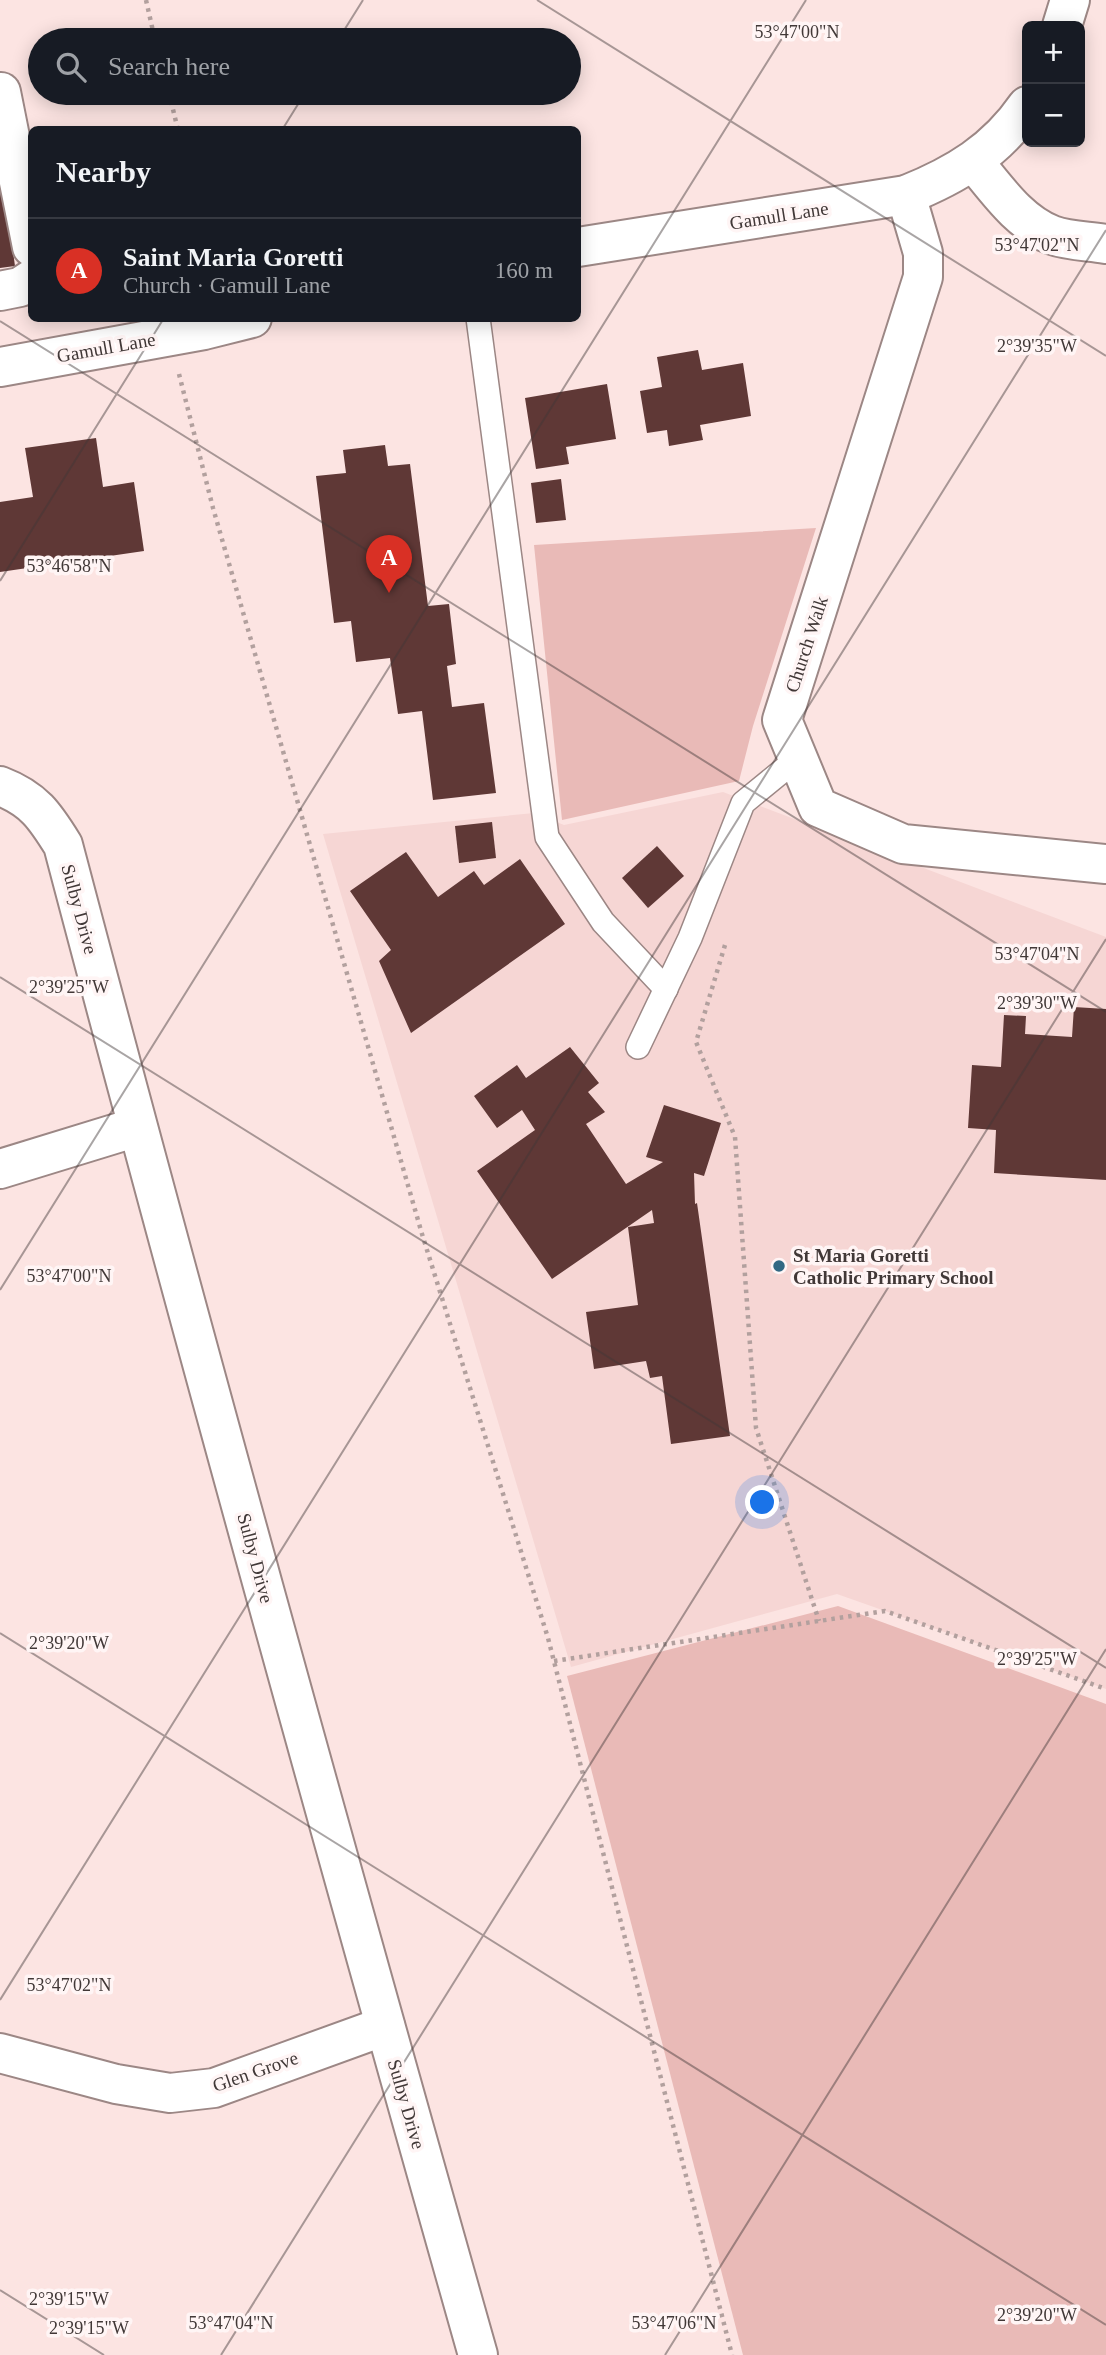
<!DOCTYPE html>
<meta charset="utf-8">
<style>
body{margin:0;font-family:Georgia,serif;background:#242831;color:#f1f3f6}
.controls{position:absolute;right:21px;top:21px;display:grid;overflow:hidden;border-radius:10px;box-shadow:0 4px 18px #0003}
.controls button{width:63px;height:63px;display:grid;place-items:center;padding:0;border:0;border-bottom:2px solid #363941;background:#171b24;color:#f1f3f6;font:35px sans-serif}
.you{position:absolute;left:763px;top:1503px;width:24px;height:24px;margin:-18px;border:5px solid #fff;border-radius:50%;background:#1a73e8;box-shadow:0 0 0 10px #1a73e833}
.badge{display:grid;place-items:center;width:46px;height:46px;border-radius:50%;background:#d93025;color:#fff;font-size:23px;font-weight:700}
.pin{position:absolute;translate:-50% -58px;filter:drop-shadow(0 2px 4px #0008)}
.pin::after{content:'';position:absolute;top:37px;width:24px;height:21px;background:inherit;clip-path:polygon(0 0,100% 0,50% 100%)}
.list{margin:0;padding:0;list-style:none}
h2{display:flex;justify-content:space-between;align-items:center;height:91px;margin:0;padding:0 28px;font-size:30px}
h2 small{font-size:23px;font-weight:400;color:#9ea1a6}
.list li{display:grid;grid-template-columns:46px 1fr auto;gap:21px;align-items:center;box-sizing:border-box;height:105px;padding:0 28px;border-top:2px solid #363941}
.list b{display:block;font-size:26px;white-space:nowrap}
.list p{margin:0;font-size:23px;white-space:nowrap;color:#9ea1a6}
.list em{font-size:23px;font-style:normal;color:#9ea1a6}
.icon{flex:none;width:38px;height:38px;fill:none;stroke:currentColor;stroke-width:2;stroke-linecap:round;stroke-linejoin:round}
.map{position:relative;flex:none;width:1106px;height:2355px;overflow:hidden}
.search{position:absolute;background:#171b24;box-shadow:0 4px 18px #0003;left:28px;top:28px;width:553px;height:77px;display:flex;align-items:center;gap:18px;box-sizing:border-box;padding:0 24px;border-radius:38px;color:#9ea1a6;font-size:26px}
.panel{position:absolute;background:#171b24;box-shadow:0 4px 18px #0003;left:28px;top:126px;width:553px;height:196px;border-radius:10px}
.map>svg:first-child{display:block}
.built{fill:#f6d6d4}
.green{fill:#e9bab7}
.building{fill:#5f3836}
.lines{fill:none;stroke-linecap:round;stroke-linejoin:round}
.service-casing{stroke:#9c8785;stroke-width:26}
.minor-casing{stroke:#9c8785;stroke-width:42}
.tertiary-casing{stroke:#9c8785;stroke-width:42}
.path{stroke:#b2a09e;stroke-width:4.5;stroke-dasharray:3.5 5;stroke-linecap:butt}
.service{stroke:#fff;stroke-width:23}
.minor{stroke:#fff;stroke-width:38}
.tertiary{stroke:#fff;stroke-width:38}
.ticks{fill:none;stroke:#413837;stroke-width:2;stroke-opacity:0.45}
.poi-dot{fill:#326883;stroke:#fff5f5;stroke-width:2.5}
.labels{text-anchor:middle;stroke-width:7;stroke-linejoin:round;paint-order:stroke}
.street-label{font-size:19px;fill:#413837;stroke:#fff5f5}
.poi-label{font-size:19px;font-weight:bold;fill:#413837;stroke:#fff5f5;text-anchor:start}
.ticks-label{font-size:18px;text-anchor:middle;fill:#413837;stroke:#fff5f5;stroke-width:7;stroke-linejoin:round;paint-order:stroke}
</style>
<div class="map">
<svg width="1106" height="2355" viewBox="0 0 1106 2355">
<rect width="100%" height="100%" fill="#fce4e2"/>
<path class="built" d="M723 792 1106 937V1689L837 1594 571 1667 323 834 534 813 564 825Z"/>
<g class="green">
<path d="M816 528 753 726 739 781 562 820 534 545Z"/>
<path d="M838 1606 1106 1704V2355H743L567 1676Z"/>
</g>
<g class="building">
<path d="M2 174 15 266 0 268V175Z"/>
<path d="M698 350 702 370 743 363 751 416 700 425 703 440 669 446 667 430 647 433 640 391 662 387 657 357Z"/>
<path d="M607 384 616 439 566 447 569 464 536 469 525 398Z"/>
<path d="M96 438 103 487 134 482 144 551 0 572V502L33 497 25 448Z"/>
<path d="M385 445 388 466 410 464 428 606 449 604 456 664 447 666 452 707 484 703 496 793 433 800 422 711 398 714 390 658 356 662 351 621 334 623 316 476 346 473 343 450Z"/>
<path d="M561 479 566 520 536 523 531 483Z"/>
<path d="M492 822 496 858 459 863 455 826Z"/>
<path d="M657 846 684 876 648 908 622 878Z"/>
<path d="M406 852 438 897 474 871 484 885 520 859 565 924 411 1033 379 961 391 950 350 891Z"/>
<path d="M1074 1007 1106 1009V1180L994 1173 996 1130 968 1128 972 1065 1001 1067 1004 1015 1026 1016 1025 1034 1072 1037Z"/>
<path d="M570 1047 599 1083 588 1092 605 1112 586 1124 626 1184 663 1162 646 1157 664 1105 721 1123 704 1176 694 1173 695 1204 697 1203 730 1436 671 1444 662 1376 650 1378 646 1361 594 1369 586 1312 638 1305 628 1227 654 1223 652 1210 552 1279 477 1171 535 1130 522 1110 497 1128 474 1096 517 1065 526 1078Z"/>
</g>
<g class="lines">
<defs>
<g id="service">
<path d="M478 318 547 837 603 922 666 989"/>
<path d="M638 1047 690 938 743 803 798 758"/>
</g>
<g id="minor">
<path d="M1 92 32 247"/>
<path d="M973 161C996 188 1018 222 1052 235 1068 241 1089 241 1106 244"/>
<path d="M906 195 923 253V277L782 720 818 807 903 844 1106 864"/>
<path d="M0 291 20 287 32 279"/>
<path d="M0 786C34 799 45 816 63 845 196 1350 336 1853 478 2355"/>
<path d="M0 1169 137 1127"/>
<path d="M0 2053 116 2084 170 2093 214 2088 385 2026"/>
</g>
<g id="tertiary">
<path d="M1062 26 1070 0"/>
<path d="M578 247 906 195C956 175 996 151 1027 106"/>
<path d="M0 367 204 330 252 318"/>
</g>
</defs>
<use href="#service" class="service-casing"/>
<use href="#minor" class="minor-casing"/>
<use href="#tertiary" class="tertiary-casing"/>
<g class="path">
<path d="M146 0 155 40"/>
<path d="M169 93 178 130"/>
<path d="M179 374 213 508 422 1234 548 1638 732 2355"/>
<path d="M725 945 696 1042 735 1137 756 1428 819 1621"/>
<path d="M554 1661 885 1611 1106 1689"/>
</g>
<use href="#service" class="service"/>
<use href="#minor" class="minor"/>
<use href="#tertiary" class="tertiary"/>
</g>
<path class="ticks" d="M537 0 1106 356M338 40 363 0M282 130 305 93M0 321 1106 1012M0 581 164 318M0 977 1106 1668M0 1290 806 0M0 1633 1106 2325M0 2000 1106 230M0 2290 104 2355M221 2355 1106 939M665 2355 1106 1649"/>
<circle class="poi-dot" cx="779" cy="1266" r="7"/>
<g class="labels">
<g class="street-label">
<text transform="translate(779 215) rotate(-9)" y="7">Gamull Lane</text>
<text transform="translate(106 347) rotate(-10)" y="7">Gamull Lane</text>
<text transform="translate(806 644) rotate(-72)" y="7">Church Walk</text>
<text transform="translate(80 909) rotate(75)" y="7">Sulby Drive</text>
<text transform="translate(256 1558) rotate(75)" y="7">Sulby Drive</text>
<text transform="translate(255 2071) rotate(-19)" y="7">Glen Grove</text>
<text transform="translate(407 2104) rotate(74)" y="7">Sulby Drive</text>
</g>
<g class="poi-label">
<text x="793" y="1262">St Maria Goretti<tspan x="793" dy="22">Catholic Primary School</tspan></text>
</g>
</g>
<g class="ticks-label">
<text x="797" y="38">53°47'00"N</text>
<text x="1037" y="251">53°47'02"N</text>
<text x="1037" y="352">2°39'35"W</text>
<text x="69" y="572">53°46'58"N</text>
<text x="1037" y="960">53°47'04"N</text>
<text x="69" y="993">2°39'25"W</text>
<text x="1037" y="1009">2°39'30"W</text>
<text x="69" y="1282">53°47'00"N</text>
<text x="69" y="1649">2°39'20"W</text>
<text x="1037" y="1665">2°39'25"W</text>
<text x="69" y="1991">53°47'02"N</text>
<text x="69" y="2305">2°39'15"W</text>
<text x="1037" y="2321">2°39'20"W</text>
<text x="231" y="2329">53°47'04"N</text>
<text x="674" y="2329">53°47'06"N</text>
<text x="89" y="2334">2°39'15"W</text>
</g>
</svg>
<div class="controls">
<button>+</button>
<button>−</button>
</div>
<div class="you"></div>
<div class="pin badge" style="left:389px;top:593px">A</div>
<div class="search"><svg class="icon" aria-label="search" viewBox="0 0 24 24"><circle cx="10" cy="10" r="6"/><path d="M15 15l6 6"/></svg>Search here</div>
<section class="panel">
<h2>Nearby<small></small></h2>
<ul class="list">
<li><span class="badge">A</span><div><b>Saint Maria Goretti</b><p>Church · Gamull Lane</p></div><em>160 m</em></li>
</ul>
</section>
</div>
